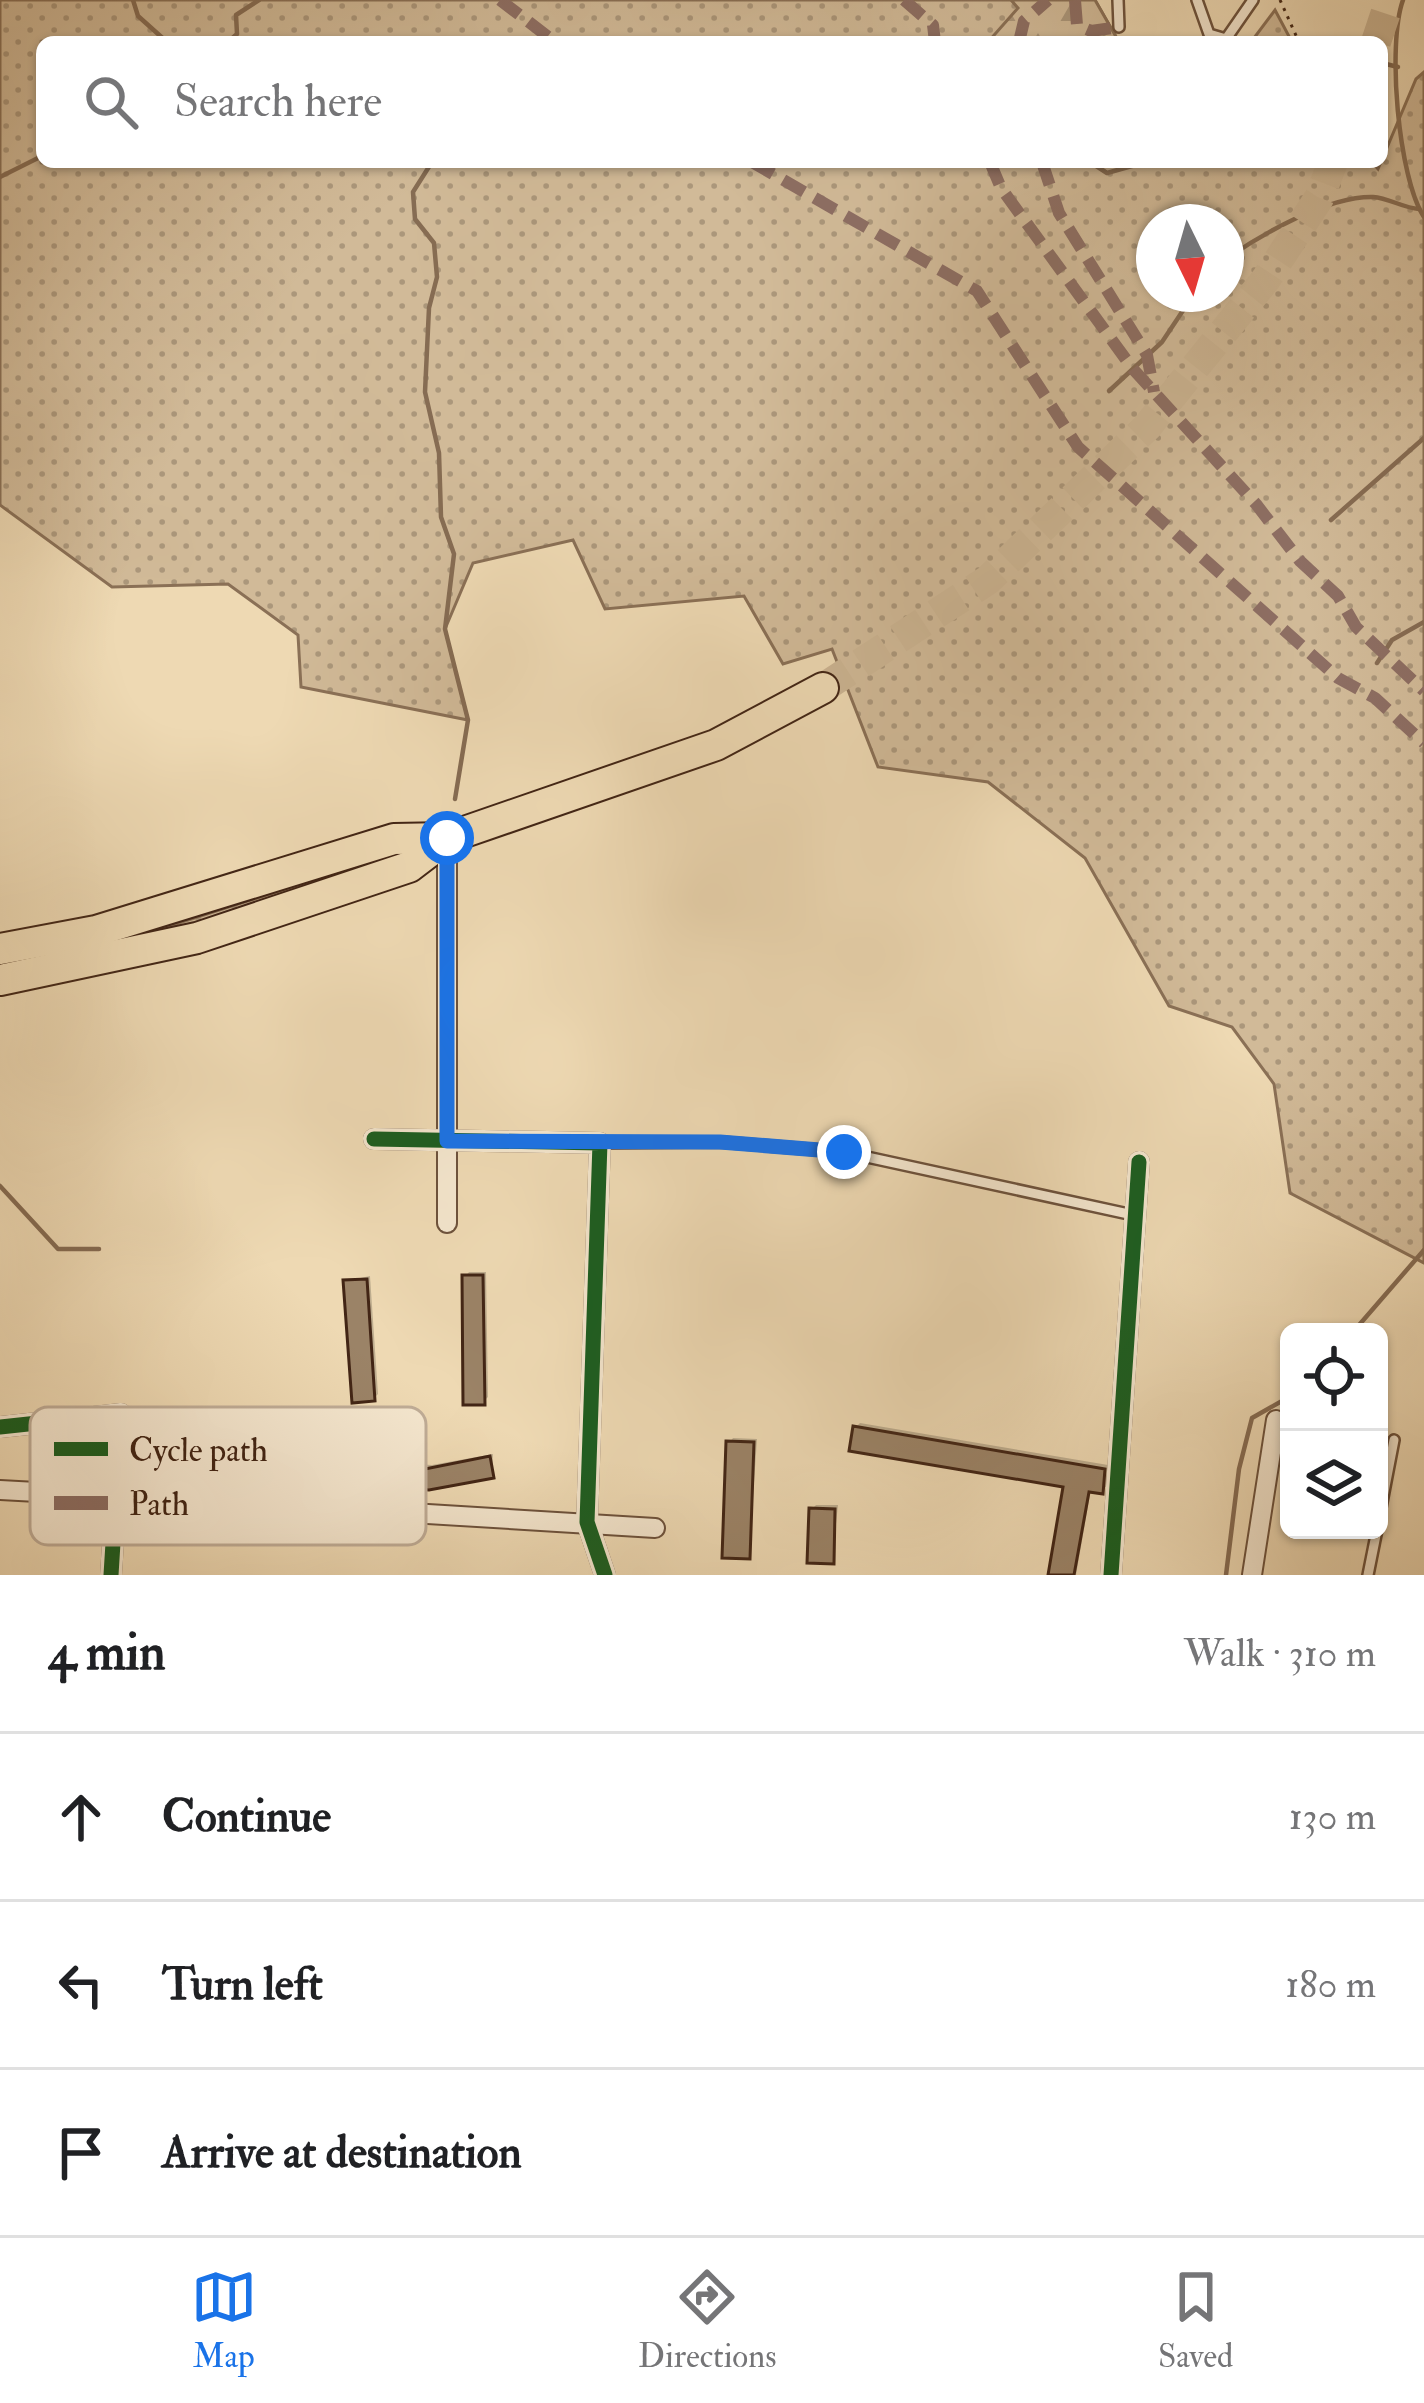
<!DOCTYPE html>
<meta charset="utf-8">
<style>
body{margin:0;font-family:"IM FELL Double Pica",serif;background:#f6f6f6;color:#202124}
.controls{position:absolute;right:36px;bottom:36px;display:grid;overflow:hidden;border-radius:18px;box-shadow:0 3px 9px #0004}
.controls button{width:108px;height:108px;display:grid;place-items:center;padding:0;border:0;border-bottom:3px solid #e0e0e0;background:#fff;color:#202124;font:60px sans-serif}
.compass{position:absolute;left:1136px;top:204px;width:108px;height:108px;border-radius:50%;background:#fff;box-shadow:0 3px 9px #0004;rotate:175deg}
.stop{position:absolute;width:36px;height:36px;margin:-27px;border:9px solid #1a73e8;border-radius:50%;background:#fff}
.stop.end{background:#1a73e8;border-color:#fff;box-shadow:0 3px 12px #0008}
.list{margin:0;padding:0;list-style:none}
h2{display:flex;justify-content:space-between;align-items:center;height:156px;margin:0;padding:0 48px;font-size:51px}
h2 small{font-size:39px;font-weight:400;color:#757577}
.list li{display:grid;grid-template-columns:78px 1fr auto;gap:36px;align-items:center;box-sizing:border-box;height:168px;padding:0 48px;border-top:3px solid #e0e0e0}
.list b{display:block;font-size:45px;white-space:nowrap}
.list em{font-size:39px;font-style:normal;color:#757577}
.icon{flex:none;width:66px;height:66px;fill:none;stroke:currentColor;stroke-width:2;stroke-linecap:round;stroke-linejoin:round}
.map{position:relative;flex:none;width:1424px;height:1575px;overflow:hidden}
.search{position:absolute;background:#fff;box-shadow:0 3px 9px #0004;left:36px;right:36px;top:36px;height:132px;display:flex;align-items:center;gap:30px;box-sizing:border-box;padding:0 42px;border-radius:18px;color:#757577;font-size:45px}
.sheet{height:660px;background:#fff}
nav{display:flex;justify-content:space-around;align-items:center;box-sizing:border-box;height:168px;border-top:3px solid #e0e0e0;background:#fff;font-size:33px;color:#757577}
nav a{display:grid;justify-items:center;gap:6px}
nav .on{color:#1a73e8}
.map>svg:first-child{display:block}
.grass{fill:url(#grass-dots);stroke:#8a7056;stroke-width:3;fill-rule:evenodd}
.forest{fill:url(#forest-firs);stroke:#8a7056;stroke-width:3}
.shadow{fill:#0003}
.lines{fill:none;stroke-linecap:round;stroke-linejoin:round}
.stream{stroke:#866c53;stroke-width:4.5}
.building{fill:#9b8367;stroke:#422515;stroke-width:3}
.primary-tunnel{stroke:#ccb593;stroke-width:30;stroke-dasharray:30 15;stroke-linecap:butt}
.service-casing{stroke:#6d523c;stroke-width:14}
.minor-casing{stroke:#6d523c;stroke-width:22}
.primary-casing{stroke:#422515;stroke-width:34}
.path{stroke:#422515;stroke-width:3;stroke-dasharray:3 6;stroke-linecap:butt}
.service{stroke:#f4e6ce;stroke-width:9}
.minor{stroke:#f4e6ce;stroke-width:18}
.primary{stroke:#eed9b3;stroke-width:30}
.quiet{stroke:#8d6e63;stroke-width:12;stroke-dasharray:24 12;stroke-linecap:butt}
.cycleway-casing{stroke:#f4e6ce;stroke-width:22}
.cycleway{stroke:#1b5e20;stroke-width:15}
.route{stroke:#1a73e8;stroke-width:15}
.key{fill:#f4e6ce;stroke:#bfac96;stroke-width:3}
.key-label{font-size:33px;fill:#422515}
</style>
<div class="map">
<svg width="1424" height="1575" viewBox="0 0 1424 1575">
<defs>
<pattern id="grass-dots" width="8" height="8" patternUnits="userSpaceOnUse" patternTransform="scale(3)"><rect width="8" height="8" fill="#d1ba98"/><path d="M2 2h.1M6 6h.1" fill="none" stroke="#ab977b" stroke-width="1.8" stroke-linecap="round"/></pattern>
<pattern id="forest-firs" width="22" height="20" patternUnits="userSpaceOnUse" patternTransform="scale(3)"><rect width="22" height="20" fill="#d1ba98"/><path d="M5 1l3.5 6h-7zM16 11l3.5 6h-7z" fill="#ab977b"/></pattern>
</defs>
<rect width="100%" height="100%" fill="#eed9b3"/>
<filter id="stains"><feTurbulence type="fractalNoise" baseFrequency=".00167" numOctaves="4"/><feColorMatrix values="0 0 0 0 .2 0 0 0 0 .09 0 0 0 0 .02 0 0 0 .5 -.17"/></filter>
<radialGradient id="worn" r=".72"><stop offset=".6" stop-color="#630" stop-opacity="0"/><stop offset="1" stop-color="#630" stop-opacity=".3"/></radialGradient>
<g class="grass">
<path d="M0 0H1095L1119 42H42V162H1372L1378 169 1416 79 1424 72V1263L1290 1193 1274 1084 1232 1027 1169 1006 1085 858 988 782 878 767 832 649 783 664 744 596 605 609 573 540 473 563 445 629 468 720 301 687 298 635 228 584 112 587 0 505ZM1154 222H1226V294H1154Z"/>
<path d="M1275 10 1292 42H1251Z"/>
<path d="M405 851C285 917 133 950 0 974V963L138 936Z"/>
</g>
<path class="forest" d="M1011 0H1095L1119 42H988L1018 8Z"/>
<g class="shadow">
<path d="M469 1272H486L488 1397 483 1402 465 1277Z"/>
<path d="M370 1276 378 1394 374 1398 346 1281Z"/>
<path d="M860 1423 1108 1465 1106 1487 1091 1489 1076 1575H1051L1067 1485 856 1427Z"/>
<path d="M733 1438 757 1439 749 1556 729 1443Z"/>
<path d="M493 1454 492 1475 376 1466 380 1462 432 1465Z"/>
<path d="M816 1505H838L832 1561 812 1509Z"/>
</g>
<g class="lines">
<g class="stream">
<path d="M133 0 138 16 167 42"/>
<path d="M1403 0C1387 44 1398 177 1424 217"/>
<path d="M228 42 237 34 236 15 259 0"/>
<path d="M1382 63 1398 67"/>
<path d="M432 162 413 192 415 219 434 243 437 277 429 308 425 392 439 453 441 517 454 554 445 629 468 720 455 799"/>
<path d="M1090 162 1107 173 1146 162"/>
<path d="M0 177 42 156"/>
<path d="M1226 259C1262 234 1328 196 1373 197 1389 198 1403 208 1419 209"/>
<path d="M1109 391 1162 342 1194 294"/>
<path d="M1331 520 1424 438"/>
<path d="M1377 663 1392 640 1424 622"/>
<path d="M0 1186 58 1249H99"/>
<path d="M1353 1332 1424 1250"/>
<path d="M1226 1575 1239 1469 1252 1418 1289 1397"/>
</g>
</g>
<g class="building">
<path d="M462 1275H483L485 1405H463Z"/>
<path d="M367 1279 375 1401 352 1403 343 1280Z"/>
<path d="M853 1426 1105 1469 1103 1494 1089 1492 1074 1575H1048L1063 1487 849 1451Z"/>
<path d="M726 1441 754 1442 750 1559 722 1558Z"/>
<path d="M490 1456 494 1478 429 1490 371 1486 373 1465 425 1469Z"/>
<path d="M809 1508 835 1509 834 1564 807 1563Z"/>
</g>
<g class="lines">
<g class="primary-tunnel">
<path d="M1376 42 1390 0"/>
<path d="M823 688 988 580 1147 427 1266 279 1319 198 1333 162"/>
</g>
<defs>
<g id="service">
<path d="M1118 0 1119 27"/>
<path d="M1197 0 1209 34 1226 39 1253 0"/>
<path d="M600 1143 720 1142 844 1152 1133 1215"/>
<path d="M1379 1518 1394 1440"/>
<path d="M1368 1575 1377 1530"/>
</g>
<g id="minor">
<path d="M374 1139 600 1143 587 1522 605 1575"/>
<path d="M447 1223V838"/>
<path d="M0 1427 121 1414 111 1575"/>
<path d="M0 1490 257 1504"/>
<path d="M297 1506 655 1528"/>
<path d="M1111 1575 1139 1162"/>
<path d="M1252 1575 1276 1420"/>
</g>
<g id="primary">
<path d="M0 949 96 931 394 839 447 838 716 745 823 688"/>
<path d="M0 980 197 938 409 867 447 838"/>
</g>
</defs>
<use href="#service" class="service-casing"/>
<use href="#minor" class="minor-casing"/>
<use href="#primary" class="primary-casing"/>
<path class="path" d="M1280 0 1299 42"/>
<use href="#service" class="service"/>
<use href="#minor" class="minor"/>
<use href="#primary" class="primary"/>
<g class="quiet">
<path d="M500 0 555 42"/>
<path d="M904 0 933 25 935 42"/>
<path d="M1075 0 1077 25 1091 31 1119 27"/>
<path d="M1019 42 1024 21 1048 0"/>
<path d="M752 162 977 291 1078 447 1338 678 1375 698 1424 743"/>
<path d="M990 162 1001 188 1133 369 1256 504 1300 561 1338 596 1356 627 1424 691"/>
<path d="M1042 162 1059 213 1147 355 1154 392"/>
</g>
<defs>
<g id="cycleway">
<path d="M374 1139 600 1143 587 1522 605 1575"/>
<path d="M0 1427 121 1414 111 1575"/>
<path d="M1111 1575 1139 1162"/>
</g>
</defs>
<use href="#cycleway" class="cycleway-casing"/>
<use href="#cycleway" class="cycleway"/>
</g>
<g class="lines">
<path class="route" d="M447 838V1141L720 1142 844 1152"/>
</g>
<rect x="30" y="1407" width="396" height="138" rx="18" class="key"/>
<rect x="54" y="1442" width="54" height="14" fill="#1b5e20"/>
<rect x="54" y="1496" width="54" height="14" fill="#8d6e63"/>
<g class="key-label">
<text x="129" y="1461">Cycle path</text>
<text x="129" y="1515">Path</text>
</g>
<rect width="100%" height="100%" filter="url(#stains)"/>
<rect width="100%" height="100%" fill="url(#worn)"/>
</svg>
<div class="controls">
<button><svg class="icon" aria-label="locate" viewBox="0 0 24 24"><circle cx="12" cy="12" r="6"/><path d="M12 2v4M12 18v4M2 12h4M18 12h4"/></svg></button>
<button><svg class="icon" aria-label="layers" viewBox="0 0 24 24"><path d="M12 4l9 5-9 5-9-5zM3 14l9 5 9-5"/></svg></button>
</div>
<svg class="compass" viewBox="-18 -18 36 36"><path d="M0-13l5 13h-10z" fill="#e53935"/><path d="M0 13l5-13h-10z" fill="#757577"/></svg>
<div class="stop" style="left:447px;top:838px"></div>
<div class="stop end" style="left:844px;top:1152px"></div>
<div class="search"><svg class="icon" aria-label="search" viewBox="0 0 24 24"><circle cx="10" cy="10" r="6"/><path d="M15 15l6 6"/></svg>Search here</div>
</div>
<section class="sheet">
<h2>4 min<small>Walk · 310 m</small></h2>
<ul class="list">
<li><svg class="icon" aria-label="ahead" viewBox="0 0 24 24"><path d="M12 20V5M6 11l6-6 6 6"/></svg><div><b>Continue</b></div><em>130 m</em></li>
<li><svg class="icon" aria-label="left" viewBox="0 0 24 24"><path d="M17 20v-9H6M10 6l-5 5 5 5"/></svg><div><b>Turn left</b></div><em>180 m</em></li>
<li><svg class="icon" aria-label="arrive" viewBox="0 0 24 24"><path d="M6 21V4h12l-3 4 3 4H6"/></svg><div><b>Arrive at destination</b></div></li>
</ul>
</section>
<nav>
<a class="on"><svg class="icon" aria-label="map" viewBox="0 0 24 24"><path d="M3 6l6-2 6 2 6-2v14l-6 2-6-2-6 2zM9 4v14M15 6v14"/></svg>Map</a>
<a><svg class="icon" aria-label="directions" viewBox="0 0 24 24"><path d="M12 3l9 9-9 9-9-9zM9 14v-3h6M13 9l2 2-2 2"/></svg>Directions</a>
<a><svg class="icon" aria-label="saved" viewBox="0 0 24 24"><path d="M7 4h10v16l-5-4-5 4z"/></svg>Saved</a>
</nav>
